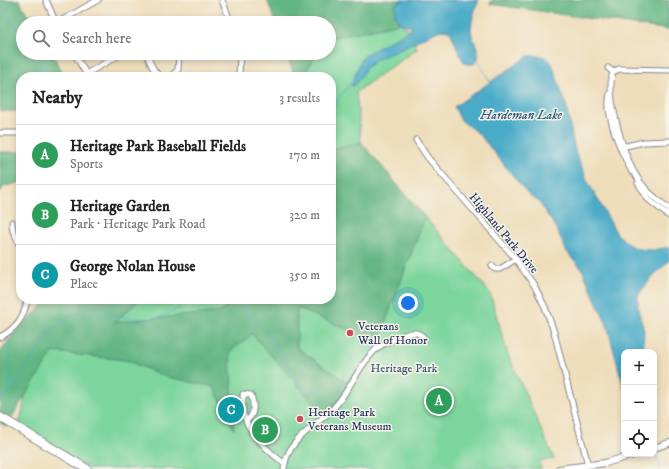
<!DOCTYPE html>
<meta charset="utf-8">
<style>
body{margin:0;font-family:"IM FELL DW Pica",serif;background:#f2f2f2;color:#222}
.controls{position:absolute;right:12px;bottom:12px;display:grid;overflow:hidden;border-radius:8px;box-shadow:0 2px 6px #0003}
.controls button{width:36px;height:36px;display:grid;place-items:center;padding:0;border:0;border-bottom:1px solid #e0e0e0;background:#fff;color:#222;font:20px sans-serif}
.you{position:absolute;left:408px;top:303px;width:14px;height:14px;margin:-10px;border:3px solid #fff;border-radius:50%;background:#1a73e8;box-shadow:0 0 0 6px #1a73e833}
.badge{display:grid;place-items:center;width:26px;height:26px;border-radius:50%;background:#7c3aed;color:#fff;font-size:13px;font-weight:700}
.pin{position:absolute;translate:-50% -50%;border:2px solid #fff;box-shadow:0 1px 4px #0006}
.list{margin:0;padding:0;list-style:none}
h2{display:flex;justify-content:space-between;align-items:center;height:52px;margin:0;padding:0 16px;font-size:17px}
h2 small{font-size:13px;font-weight:400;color:#767676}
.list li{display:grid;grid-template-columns:26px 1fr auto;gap:12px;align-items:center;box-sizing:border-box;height:60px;padding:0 16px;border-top:1px solid #e0e0e0}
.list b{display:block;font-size:15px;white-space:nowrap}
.list p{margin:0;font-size:13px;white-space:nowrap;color:#767676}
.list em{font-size:13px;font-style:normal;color:#767676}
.icon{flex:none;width:22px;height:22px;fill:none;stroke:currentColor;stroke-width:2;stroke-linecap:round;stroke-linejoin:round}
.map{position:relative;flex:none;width:669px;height:469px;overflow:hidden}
.search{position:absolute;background:#fff;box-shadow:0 2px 6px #0003;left:16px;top:16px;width:320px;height:44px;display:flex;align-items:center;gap:10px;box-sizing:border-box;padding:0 14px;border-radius:22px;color:#767676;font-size:15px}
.panel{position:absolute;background:#fff;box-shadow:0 2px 6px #0003;left:16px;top:72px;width:320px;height:232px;border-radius:16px}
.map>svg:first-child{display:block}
.green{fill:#7bd59b;stroke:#4b827c}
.forest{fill:#64b683;stroke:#407270}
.water{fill:#48abc8;stroke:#326d93}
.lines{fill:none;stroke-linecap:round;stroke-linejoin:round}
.stream{stroke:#48abc8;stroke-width:1}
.minor-casing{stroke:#84868c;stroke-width:7}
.tertiary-casing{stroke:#84868c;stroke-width:8}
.primary-casing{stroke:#84868c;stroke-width:10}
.minor{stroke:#fff;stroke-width:5}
.tertiary{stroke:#fff;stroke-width:6}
.primary{stroke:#fff;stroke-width:8}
.poi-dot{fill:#d1495b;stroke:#f7f3e8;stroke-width:1.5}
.labels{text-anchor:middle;stroke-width:3;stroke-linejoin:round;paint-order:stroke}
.street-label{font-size:12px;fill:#1b2f5e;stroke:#f7f3e8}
.poi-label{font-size:12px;fill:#1b2f5e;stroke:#f7f3e8;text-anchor:start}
.park-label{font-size:12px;fill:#33586d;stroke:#f7f3e8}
.water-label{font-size:13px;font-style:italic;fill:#2b5a83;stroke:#f7f3e8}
</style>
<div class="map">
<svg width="669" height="469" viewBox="0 0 669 469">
<rect width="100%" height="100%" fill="#f7f3e8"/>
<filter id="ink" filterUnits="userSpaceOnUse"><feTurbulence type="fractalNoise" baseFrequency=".025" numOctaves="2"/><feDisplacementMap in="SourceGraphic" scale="8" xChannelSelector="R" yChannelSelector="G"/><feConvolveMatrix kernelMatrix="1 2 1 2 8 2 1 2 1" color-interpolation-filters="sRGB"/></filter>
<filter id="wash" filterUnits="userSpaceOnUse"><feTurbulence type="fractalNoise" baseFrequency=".012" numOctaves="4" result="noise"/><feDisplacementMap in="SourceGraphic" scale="16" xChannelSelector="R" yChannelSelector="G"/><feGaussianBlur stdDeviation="0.9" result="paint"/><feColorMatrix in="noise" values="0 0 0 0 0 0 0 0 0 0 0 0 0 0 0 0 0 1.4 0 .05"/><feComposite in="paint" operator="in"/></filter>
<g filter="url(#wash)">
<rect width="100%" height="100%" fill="#eeddba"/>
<g class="green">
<path d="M400 23 409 30 417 49 356 92 361 142 331 149V77H303L316 53H329V38Z"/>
<path d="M425 217 490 293 507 352 554 459 539 461 541 469H89L17 427 21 418 40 319 114 323 140 299H331L422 225Z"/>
</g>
<g class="forest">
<path d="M0 0H20L21 4 33 23H23V53H51L66 77H21V111H0Z"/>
<path d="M267 0H403L398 2 397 20 400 23 329 38V23H276Z"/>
<path d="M492 0H669V30L490 4Z"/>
<path d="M286 53H316L303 77H295Z"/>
<path d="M361 142 425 217 378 342 297 308V348L351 385 325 416 252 334 230 352 234 430 214 387 164 376 126 360 53 352 6 426 0 423V352L14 333 50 299H140L115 322 221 312 232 299H331V149Z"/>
<path d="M0 152H21V182L3 187 0 193Z"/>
</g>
<g class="water">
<path d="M403 0H479C475 9 472 18 471 28 470 40 486 55 474 64H466L462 59 450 31 440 30 376 60 367 67 355 85 351 86 360 62 365 55 411 29 412 27 400 23 395 14V5Z"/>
<path d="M528 56C539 56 546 54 552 64L566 105 575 151 588 182 617 234 631 246 639 249 653 250 669 247V261L653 276 638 295V309L644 331 643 352H624V389L607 325 582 269 567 252 555 226 538 201 529 195 519 183 480 135 461 120 454 107Z"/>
</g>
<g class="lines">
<g class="stream">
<path d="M0 4 23 39"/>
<path d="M31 53 52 77"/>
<path d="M478 60 490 82"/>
<path d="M331 109 351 82"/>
<path d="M235 299 271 338 300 386 326 395"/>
<path d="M11 382 18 383C29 364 52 322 73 314 82 311 94 313 103 314 134 319 166 326 189 299"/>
<path d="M0 397 7 395 11 382 10 341"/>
<path d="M655 452 660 469"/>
</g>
</g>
</g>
<g filter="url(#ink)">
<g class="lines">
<defs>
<g id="minor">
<path d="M46 0 56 23"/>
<path d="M222 0 231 23"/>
<path d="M57 23 98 0"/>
<path d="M74 53 88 77"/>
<path d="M147 53C149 62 154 73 162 77"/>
<path d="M608 68 613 72 619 69 669 70"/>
<path d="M613 72C605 94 624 157 637 177 645 191 657 199 669 209"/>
<path d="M86 74 123 53"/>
<path d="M170 77 178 70 179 53"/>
<path d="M239 77 240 53"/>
<path d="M610 94C604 114 622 154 632 172"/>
<path d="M0 133H21"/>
<path d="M416 140 428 158 514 257 534 285 545 307 554 332 588 465"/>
<path d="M621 147 644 142 669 141"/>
<path d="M638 183 648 199 669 216"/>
<path d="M12 222 13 231 21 248"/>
<path d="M492 266 495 269H500L516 259"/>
<path d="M0 337C16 329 25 317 27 299"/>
<path d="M247 420C255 415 254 403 251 395L243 394C243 401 242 409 244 416 250 435 269 452 285 464"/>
<path d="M284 469C286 438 320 425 337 404 352 386 361 361 379 347 387 341 396 339 404 335 412 332 418 331 424 338"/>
</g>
<g id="tertiary">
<path d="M654 448 669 443"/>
<path d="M559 469 605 463 637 454"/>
</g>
<path id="primary" d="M0 417 87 469"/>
</defs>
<use href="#minor" class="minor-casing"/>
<use href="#tertiary" class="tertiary-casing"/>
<use href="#primary" class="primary-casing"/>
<use href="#minor" class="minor"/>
<use href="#tertiary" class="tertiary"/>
<use href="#primary" class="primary"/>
</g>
</g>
<g class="poi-dot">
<circle cx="350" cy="333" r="4"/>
<circle cx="300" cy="419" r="4"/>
</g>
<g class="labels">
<g class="street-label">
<text transform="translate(504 233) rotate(50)" y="4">Highland Park Drive</text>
</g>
<g class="poi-label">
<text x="358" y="330">Veterans<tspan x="358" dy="14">Wall of Honor</tspan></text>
<text x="308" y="416">Heritage Park<tspan x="308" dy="14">Veterans Museum</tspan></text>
</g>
<g class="park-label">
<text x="404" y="372">Heritage Park</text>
</g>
<g class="water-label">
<text x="521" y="119">Hardeman Lake</text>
</g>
</g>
</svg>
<div class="controls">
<button>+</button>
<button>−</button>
<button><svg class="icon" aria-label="locate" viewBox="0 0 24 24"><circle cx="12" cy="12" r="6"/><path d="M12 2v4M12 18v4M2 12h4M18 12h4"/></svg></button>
</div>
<div class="you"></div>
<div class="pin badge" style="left:439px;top:401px;background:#2e9e5b">A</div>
<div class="pin badge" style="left:265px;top:430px;background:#2e9e5b">B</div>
<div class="pin badge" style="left:231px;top:410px;background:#0f9aa8">C</div>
<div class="search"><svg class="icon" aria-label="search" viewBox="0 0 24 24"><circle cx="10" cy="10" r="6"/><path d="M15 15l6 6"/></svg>Search here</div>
<section class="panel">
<h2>Nearby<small>3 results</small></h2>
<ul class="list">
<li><span class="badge" style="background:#2e9e5b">A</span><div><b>Heritage Park Baseball Fields</b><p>Sports</p></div><em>170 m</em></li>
<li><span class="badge" style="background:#2e9e5b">B</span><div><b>Heritage Garden</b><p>Park · Heritage Park Road</p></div><em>320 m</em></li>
<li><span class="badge" style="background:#0f9aa8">C</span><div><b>George Nolan House</b><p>Place</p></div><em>350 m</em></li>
</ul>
</section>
</div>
